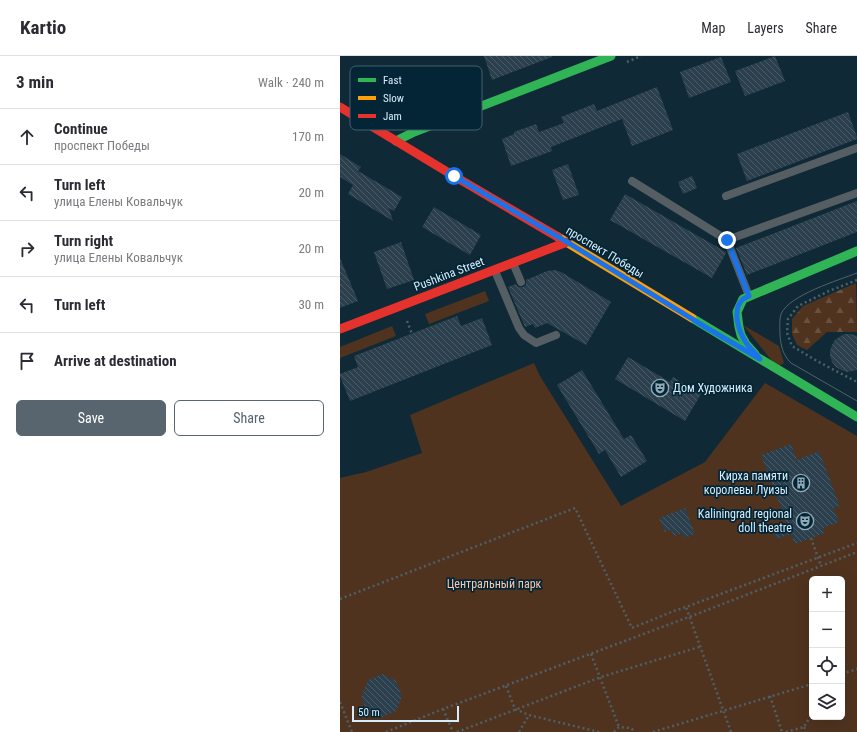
<!DOCTYPE html>
<meta charset="utf-8">
<style>
body{margin:0;font-family:"Roboto Condensed",sans-serif;background:#f2f2f3;color:#2b2b33}
.controls{position:absolute;right:12px;bottom:12px;display:grid;overflow:hidden;border-radius:6px;box-shadow:0 4px 16px #0002}
.controls button{width:36px;height:36px;display:grid;place-items:center;padding:0;border:0;border-bottom:1px solid #e1e1e2;background:#fff;color:#2b2b33;font:20px sans-serif}
.scale{position:absolute;left:12px;bottom:10px;width:107px;box-sizing:border-box;padding-left:4px;border:2px solid #d6edfb;border-top:0;font-size:11px;line-height:14px;white-space:nowrap;color:#d6edfb;-webkit-text-stroke:3px #032535;paint-order:stroke}
.stop{position:absolute;width:12px;height:12px;margin:-9px;border:3px solid #1a73e8;border-radius:50%;background:#fff}
.stop.end{background:#1a73e8;border-color:#fff;box-shadow:0 1px 4px #0008}
.list{margin:0;padding:0;list-style:none}
h2{display:flex;justify-content:space-between;align-items:center;height:52px;margin:0;padding:0 16px;font-size:17px}
h2 small{font-size:13px;font-weight:400;color:#7c7c81}
.list li{display:grid;grid-template-columns:26px 1fr auto;gap:12px;align-items:center;box-sizing:border-box;height:56px;padding:0 16px;border-top:1px solid #e1e1e2}
.list b{display:block;font-size:15px;white-space:nowrap}
.list p{margin:0;font-size:13px;white-space:nowrap;color:#7c7c81}
.list em{font-size:13px;font-style:normal;color:#7c7c81}
.actions{display:flex;gap:8px;padding:12px 16px}
.actions a{flex:1;padding:9px 0;border:1px solid #58646e;border-radius:6px;text-align:center;font-size:14px;color:#58646e}
.actions .main{background:#58646e;color:#fff}
.icon{flex:none;width:22px;height:22px;fill:none;stroke:currentColor;stroke-width:2;stroke-linecap:round;stroke-linejoin:round}
.map{position:relative;flex:none;width:517px;height:676px;overflow:hidden}
header{display:flex;align-items:center;gap:24px;box-sizing:border-box;height:56px;padding:0 20px;background:#fff;border-bottom:1px solid #e1e1e2}
header strong{font-size:19px}
nav{display:flex;gap:22px;margin-inline-start:auto;font-size:14px}
main{display:flex}
aside{flex:1;background:#fff}
.map>svg:first-child{display:block}
.green{fill:#4f331f;fill-rule:evenodd}
.forest{fill:url(#forest-firs)}
.building{fill:url(#building-back-hatch)}
.lines{fill:none;stroke-linecap:round;stroke-linejoin:round}
.path{stroke:#505f65;stroke-width:2.5;stroke-dasharray:2 3;stroke-linecap:butt}
.lane{stroke:#545e63;stroke-width:8}
.fast{stroke:#30b455;stroke-width:9}
.slow{stroke:#ff9f0a;stroke-width:9}
.jam{stroke:#e5322d;stroke-width:9}
.tram{stroke:#526169;stroke-width:1}
.route{stroke:#1a73e8;stroke-width:5}
.labels{text-anchor:middle;stroke-width:3.5;stroke-linejoin:round;paint-order:stroke}
.street-label{font-size:12px;fill:#d6edfb;stroke:#032535}
.poi-label{font-size:12px;fill:#d6edfb;stroke:#032535;text-anchor:end}
.park-label{font-size:12px;fill:#fac8aa;stroke:#032535}
.key{fill:#032535;stroke:#426170;stroke-width:1}
.key-label{font-size:11px;fill:#d6edfb}
</style>
<header>
<strong>Kartio</strong>
<nav><a>Map</a><a>Layers</a><a>Share</a></nav>
</header>
<main>
<aside>
<h2>3 min<small>Walk · 240 m</small></h2>
<ul class="list">
<li><svg class="icon" aria-label="ahead" viewBox="0 0 24 24"><path d="M12 20V5M6 11l6-6 6 6"/></svg><div><b>Continue</b><p>проспект Победы</p></div><em>170 m</em></li>
<li><svg class="icon" aria-label="left" viewBox="0 0 24 24"><path d="M17 20v-9H6M10 6l-5 5 5 5"/></svg><div><b>Turn left</b><p>улица Елены Ковальчук</p></div><em>20 m</em></li>
<li><svg class="icon" aria-label="right" viewBox="0 0 24 24"><path d="M7 20v-9h11M14 6l5 5-5 5"/></svg><div><b>Turn right</b><p>улица Елены Ковальчук</p></div><em>20 m</em></li>
<li><svg class="icon" aria-label="left" viewBox="0 0 24 24"><path d="M17 20v-9H6M10 6l-5 5 5 5"/></svg><div><b>Turn left</b></div><em>30 m</em></li>
<li><svg class="icon" aria-label="arrive" viewBox="0 0 24 24"><path d="M6 21V4h12l-3 4 3 4H6"/></svg><div><b>Arrive at destination</b></div></li>
</ul>
<div class="actions"><a class="main">Save</a><a>Share</a></div>
</aside>
<div class="map">
<svg width="517" height="676" viewBox="0 0 517 676">
<defs>
<pattern id="forest-firs" width="22" height="20" patternUnits="userSpaceOnUse"><rect width="22" height="20" fill="#4f331f"/><path d="M5 1l3.5 6h-7zM16 11l3.5 6h-7z" fill="#685140"/></pattern>
<pattern id="building-back-hatch" width="6" height="6" patternUnits="userSpaceOnUse"><rect width="6" height="6" fill="#2b3f4d"/><path d="M-1 5l2 2M0 0l6 6M5-1l2 2" fill="none" stroke="#495b68"/></pattern>
</defs>
<rect width="100%" height="100%" fill="#0f2a36"/>
<g class="green">
<path d="M145 235 149 245 89 268 85 258Z"/>
<path d="M403 269 439 290 444 307 437 311Z"/>
<path d="M52 270 56 280 0 302V291Z"/>
<path d="M194 307 200 320 281 450 365 406 425 327 517 380V676H0V422L26 416 82 397 70 359ZM472 523H502V661H472Z"/>
</g>
<path class="forest" d="M516 227 517 276H487L467 294 457 289 452 278V263L463 250Z"/>
<g class="building">
<path d="M144 0H212V1L152 24Z"/>
<path d="M435 0 445 25 405 40 395 15Z"/>
<path d="M381 1 391 26 349 42 340 16Z"/>
<path d="M317 31 333 74 292 90 282 63 211 91 212 95 171 110 162 83 174 78V76L196 68 199 76 224 67 221 61 254 48 257 55Z"/>
<path d="M508 56 517 81V83L407 125 397 98Z"/>
<path d="M0 98 21 111 18 115 62 141 54 155 49 152 53 165 8 138 13 129 0 121Z"/>
<path d="M228 108 239 139 223 144 212 114Z"/>
<path d="M352 120 357 132 343 138 338 126Z"/>
<path d="M285 138 386 196V197L372 222 270 164Z"/>
<path d="M517 145V176L407 219 396 192Z"/>
<path d="M94 151 141 179 130 199 82 171Z"/>
<path d="M61 186 74 224 47 233 34 196Z"/>
<path d="M0 202 18 245 0 252Z"/>
<path d="M215 214 221 216 271 246 246 289 207 267 195 272 193 268 185 271 168 231 176 228 178 231H183L186 229V224L207 215Z"/>
<path d="M117 260 121 270 142 262 152 289 10 345 0 320V318L18 311 14 300Z"/>
<path d="M505 278H511L517 280V314L507 316 501 314 496 311 492 306 490 300V295L492 289 495 284 499 281Z"/>
<path d="M288 301 330 326 333 321 361 338 345 365 275 323Z"/>
<path d="M242 314 284 383 291 379 307 405 281 421 265 394 259 398 217 329Z"/>
<path d="M451 388 457 404 479 395 500 450 493 452 499 466 483 472 485 477 455 488 451 478 436 483 433 473 447 468 421 399Z"/>
<path d="M345 452 355 478 344 482 342 477 334 480 331 474 325 476 319 462Z"/>
<path d="M43 618 56 625 62 641 56 655 40 662 28 655 21 642 28 624Z"/>
</g>
<g class="lines">
<g class="path">
<path d="M287 6 301 0"/>
<path d="M517 224 489 235 458 250 448 263 447 277 452 290 477 305 517 326"/>
<path d="M67 265 72 278"/>
<path d="M471 482 481 510"/>
<path d="M0 543 235 452 292 572 334 555 346 551"/>
<path d="M251 598 279 671"/>
<path d="M502 618 517 613"/>
<path d="M166 630 175 653 189 659 259 676"/>
<path d="M430 640 442 676"/>
<path d="M0 646 12 676"/>
<path d="M103 653 113 676"/>
<path d="M464 671 466 676"/>
<path d="M46 676 103 653 349 561 517 496"/>
<path d="M117 676 261 621 359 591"/>
<path d="M179 676 189 659"/>
<path d="M274 676 279 671 291 672 295 676"/>
<path d="M313 676 472 628"/>
<path d="M391 676 346 551 517 487"/>
<path d="M446 676 464 671 472 657"/>
</g>
<g class="lane">
<path d="M292 125 387 184 409 240"/>
<path d="M386 140 517 92"/>
<path d="M387 184 517 137"/>
<path d="M173 207 181 226"/>
<path d="M155 215 179 272 184 279 196 287 216 279"/>
</g>
<g class="fast">
<path d="M56 85 74 76 271 0"/>
<path d="M352 262 517 361"/>
<path d="M415 298 406 288 401 279 399 271 397 256 403 243 517 195"/>
</g>
<path class="slow" d="M218 181 352 262"/>
<g class="jam">
<path d="M0 51 114 120 218 181"/>
<path d="M0 273 227 186"/>
</g>
<path class="tram" d="M517 217C499 224 449 239 441 258 439 264 440 273 440 279 441 291 443 299 451 307L517 345"/>
</g>
<g class="lines">
<path class="route" d="M114 120 227 186 367 272 420 303C416 298 411 293 407 288 399 277 391 254 403 243 405 242 407 241 409 240L387 184"/>
</g>
<defs>
<symbol id="theatre-ring" viewBox="-11 -11 22 22"><circle r="9.5" fill="#032535" stroke="#90a9b6" stroke-width="1.5"/><path d="M-5-5.5Q0-4 5-5.5V0Q5 5 0 6Q-5 5-5 0ZM-3.3-2.5H-1v1.5H-3.3ZM1-2.5H3.3v1.5H1ZM-2.8 1Q0 5.5 2.8 1Z" fill="#90a9b6"/></symbol>
<symbol id="building-ring" viewBox="-11 -11 22 22"><circle r="9.5" fill="#032535" stroke="#90a9b6" stroke-width="1.5"/><path d="M-4-6H4V6H1V3H-1V6H-4ZM-2.5-4.3h1.7v1.8h-1.7ZM.8-4.3h1.7v1.8H.8ZM-2.5-1h1.7V.8h-1.7ZM.8-1h1.7V.8H.8Z" fill="#90a9b6"/></symbol>
</defs>
<g fill-rule="evenodd">
<use href="#theatre-ring" x="310" y="322" width="20" height="20"/>
<use href="#building-ring" x="451" y="417" width="20" height="20"/>
<use href="#theatre-ring" x="455" y="455" width="20" height="20"/>
</g>
<g class="labels">
<g class="street-label">
<text transform="translate(265 196) rotate(31)" y="4">проспект Победы</text>
<text transform="translate(109 218) rotate(-21)" y="4">Pushkina Street</text>
</g>
<g class="poi-label">
<text x="333" y="336" text-anchor="start">Дом Художника</text>
<text x="448" y="424">Кирха памяти<tspan x="448" dy="14">королевы Луизы</tspan></text>
<text x="452" y="462">Kaliningrad regional<tspan x="452" dy="14">doll theatre</tspan></text>
</g>
<g class="park-label">
<text x="154" y="532">Центральный парк</text>
</g>
</g>
<rect x="10" y="10" width="132" height="64" rx="6" class="key"/>
<rect x="18" y="22" width="18" height="4" fill="#30b455"/>
<rect x="18" y="40" width="18" height="4" fill="#ff9f0a"/>
<rect x="18" y="58" width="18" height="4" fill="#e5322d"/>
<g class="key-label">
<text x="43" y="28">Fast</text>
<text x="43" y="46">Slow</text>
<text x="43" y="64">Jam</text>
</g>
</svg>
<div class="controls">
<button>+</button>
<button>−</button>
<button><svg class="icon" aria-label="locate" viewBox="0 0 24 24"><circle cx="12" cy="12" r="6"/><path d="M12 2v4M12 18v4M2 12h4M18 12h4"/></svg></button>
<button><svg class="icon" aria-label="layers" viewBox="0 0 24 24"><path d="M12 4l9 5-9 5-9-5zM3 14l9 5 9-5"/></svg></button>
</div>
<div class="scale">50 m</div>
<div class="stop" style="left:114px;top:120px"></div>
<div class="stop end" style="left:387px;top:184px"></div>
</div>
</main>
